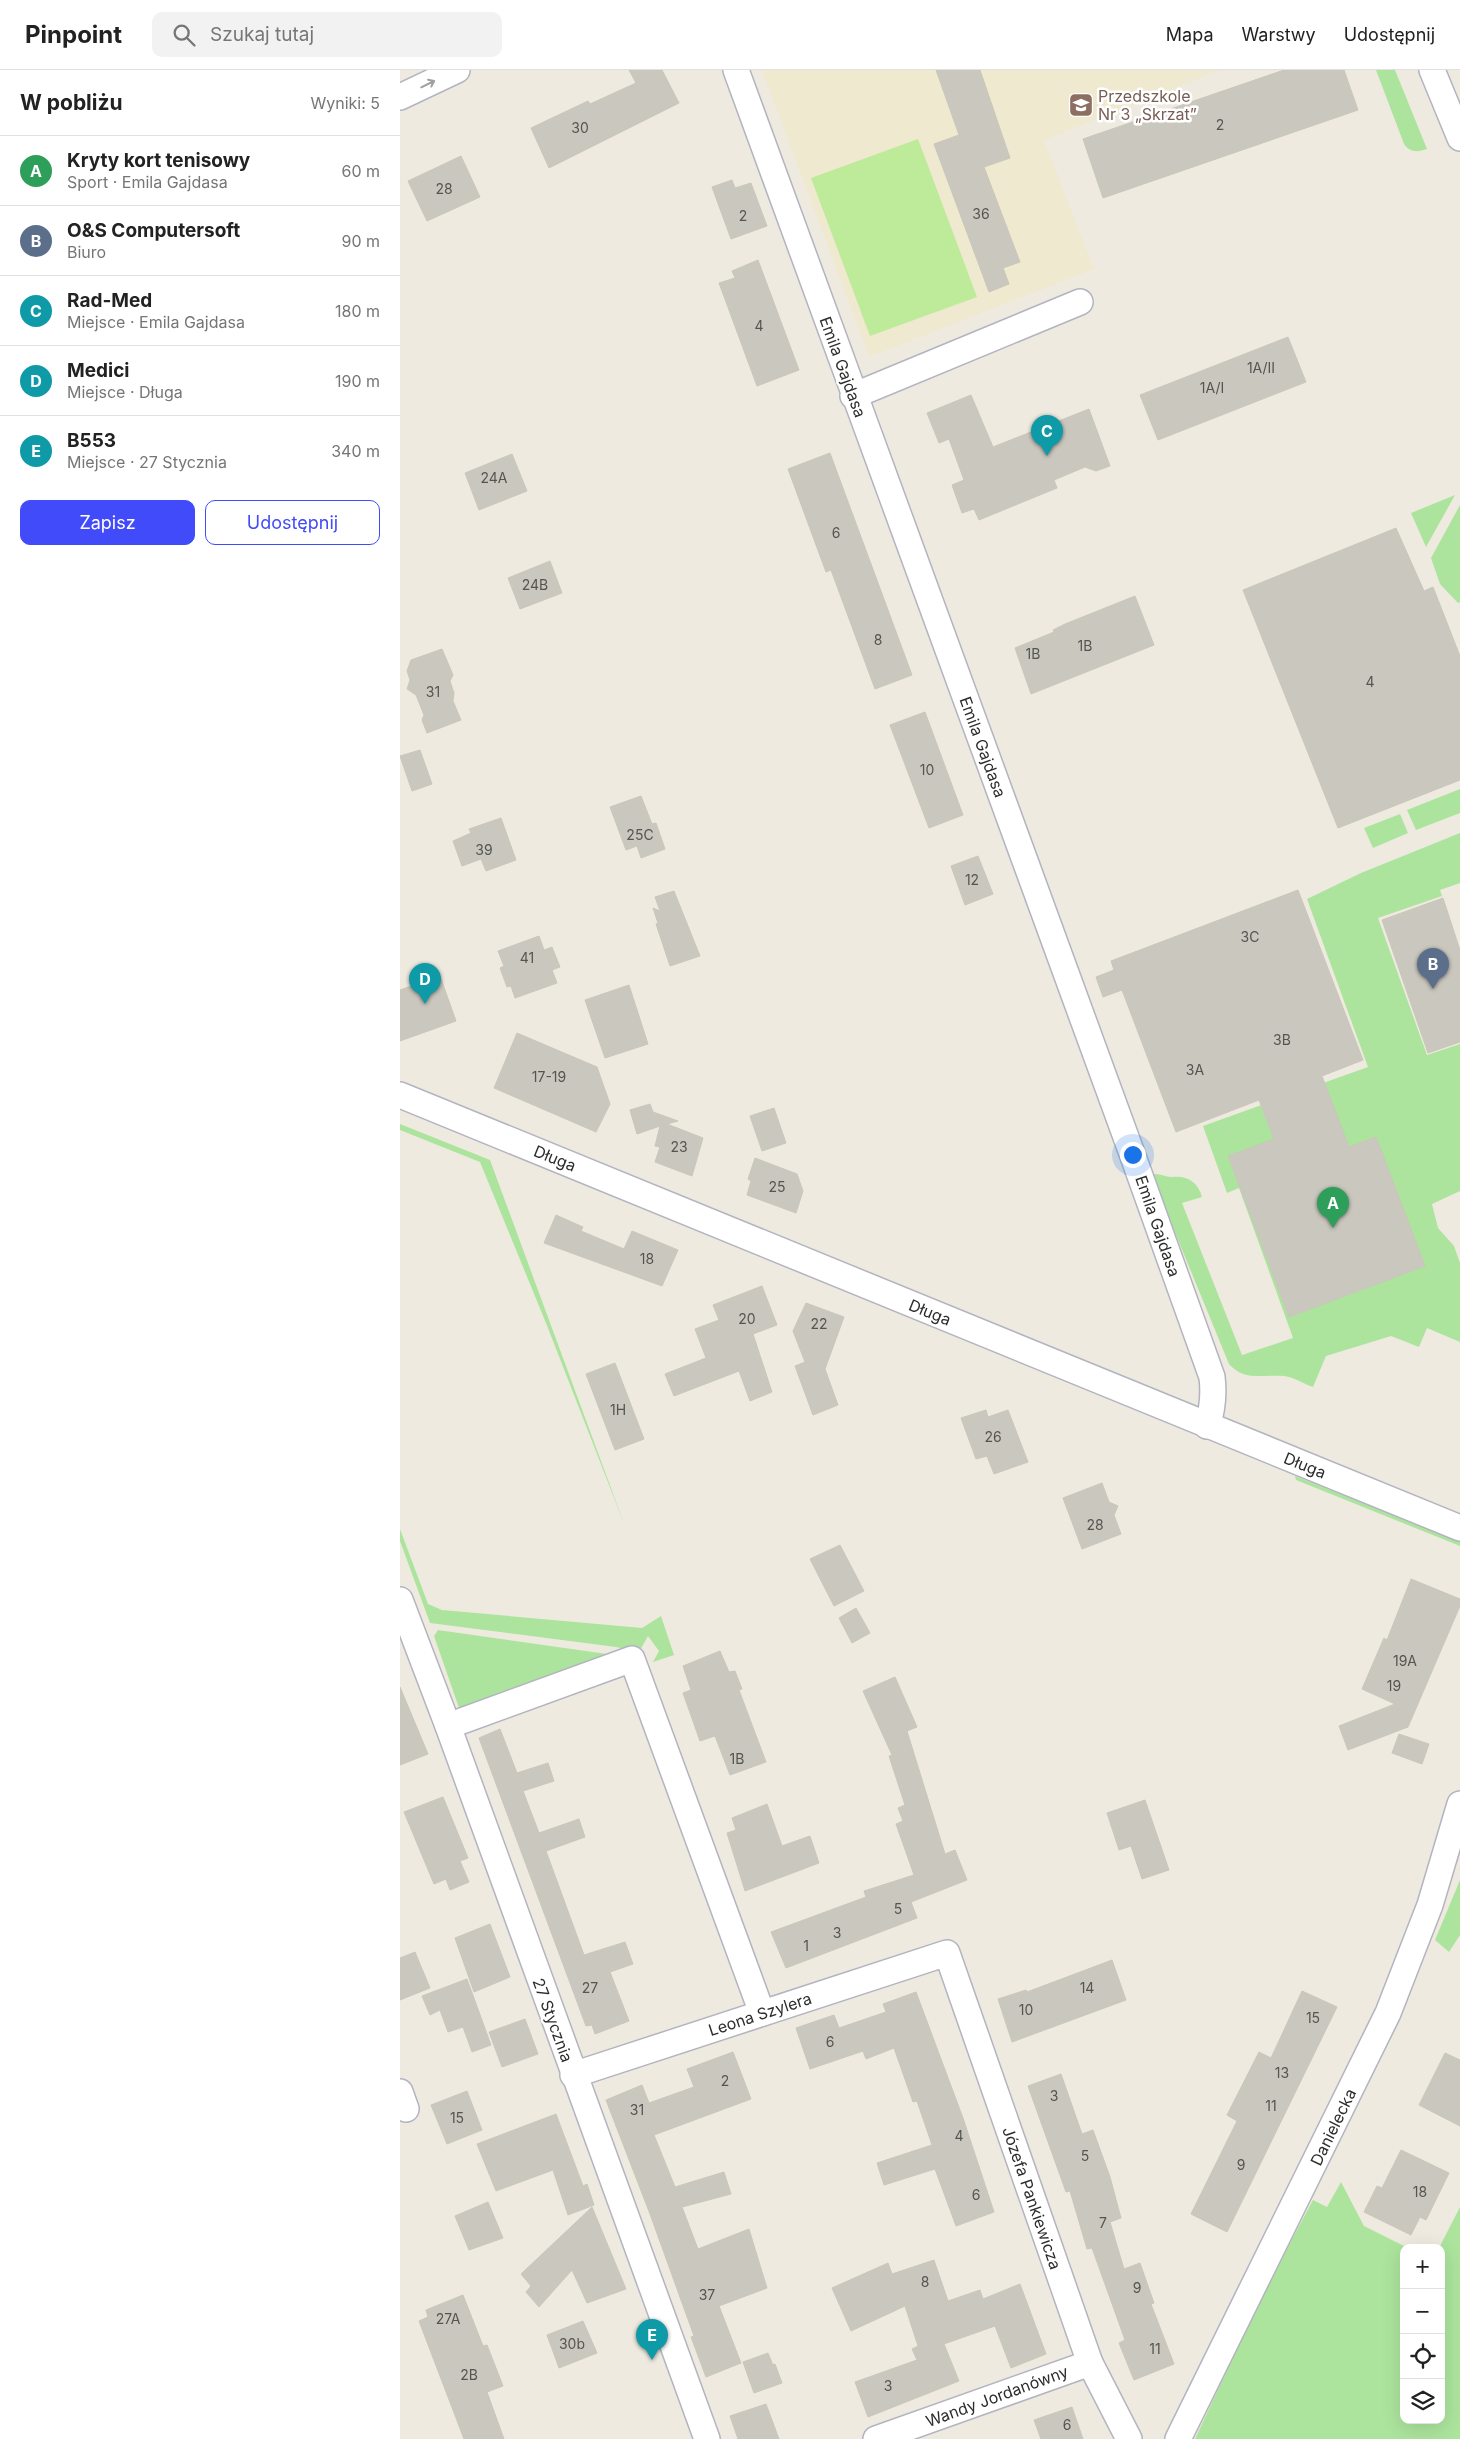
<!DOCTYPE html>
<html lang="pl">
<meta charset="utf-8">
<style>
body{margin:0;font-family:Inter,sans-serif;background:#f2f2f2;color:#222}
.controls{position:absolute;right:15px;bottom:15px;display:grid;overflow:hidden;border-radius:10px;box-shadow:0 5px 20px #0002}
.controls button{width:45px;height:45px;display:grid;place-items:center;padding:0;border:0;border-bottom:1px solid #e0e0e0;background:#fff;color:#222;font:25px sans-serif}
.you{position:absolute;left:732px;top:1084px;width:18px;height:18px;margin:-12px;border:4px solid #fff;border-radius:50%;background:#1a73e8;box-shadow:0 0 0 8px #1a73e833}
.badge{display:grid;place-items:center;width:32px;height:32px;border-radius:50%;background:#414bfa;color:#fff;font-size:16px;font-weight:700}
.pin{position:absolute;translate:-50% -41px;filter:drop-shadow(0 1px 2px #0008)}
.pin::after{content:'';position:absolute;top:26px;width:18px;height:15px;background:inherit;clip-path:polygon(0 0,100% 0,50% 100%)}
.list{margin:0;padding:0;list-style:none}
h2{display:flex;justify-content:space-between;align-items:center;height:65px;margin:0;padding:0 20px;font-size:21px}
h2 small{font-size:16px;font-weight:400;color:#767676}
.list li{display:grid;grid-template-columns:32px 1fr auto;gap:15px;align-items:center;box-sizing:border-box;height:70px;padding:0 20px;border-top:1px solid #e0e0e0}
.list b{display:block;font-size:19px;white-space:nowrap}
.list p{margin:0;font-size:16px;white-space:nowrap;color:#767676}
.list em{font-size:16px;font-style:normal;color:#767676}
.actions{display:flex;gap:10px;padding:15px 20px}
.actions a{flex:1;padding:11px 0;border:1px solid #414bfa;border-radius:10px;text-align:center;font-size:18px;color:#414bfa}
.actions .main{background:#414bfa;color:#fff}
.icon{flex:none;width:28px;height:28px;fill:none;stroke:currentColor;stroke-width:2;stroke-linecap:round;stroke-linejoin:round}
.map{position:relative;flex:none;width:1060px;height:2369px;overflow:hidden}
header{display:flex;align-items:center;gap:30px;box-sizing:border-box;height:70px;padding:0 25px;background:#fff;border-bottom:1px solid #e0e0e0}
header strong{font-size:24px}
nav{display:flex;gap:28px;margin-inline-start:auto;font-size:18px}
.search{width:350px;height:45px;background:#f2f2f2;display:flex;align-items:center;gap:12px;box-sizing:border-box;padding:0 18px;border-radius:10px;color:#767676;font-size:19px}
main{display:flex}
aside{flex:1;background:#fff}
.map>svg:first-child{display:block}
.education{fill:#efe9d0}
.green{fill:#ace49d}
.pitch{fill:#bdeb99}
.building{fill:#cac8be;stroke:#cac6b9}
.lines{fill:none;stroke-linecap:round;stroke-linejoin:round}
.minor-casing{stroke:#b3b4c0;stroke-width:28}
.minor{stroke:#fff;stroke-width:25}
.oneway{stroke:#a0a0a0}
.labels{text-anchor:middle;stroke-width:5;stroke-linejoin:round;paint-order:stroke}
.number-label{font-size:14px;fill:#545451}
.education-label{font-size:16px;fill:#785e54;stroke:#fff;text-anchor:start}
.street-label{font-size:16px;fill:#2d2d2d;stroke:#fff}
</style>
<header>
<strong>Pinpoint</strong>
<div class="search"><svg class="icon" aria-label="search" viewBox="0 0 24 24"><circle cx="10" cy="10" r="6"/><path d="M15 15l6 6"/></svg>Szukaj tutaj</div>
<nav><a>Mapa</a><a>Warstwy</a><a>Udostępnij</a></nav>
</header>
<main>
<aside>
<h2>W pobliżu<small>Wyniki: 5</small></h2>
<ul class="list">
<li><span class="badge" style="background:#2e9e5b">A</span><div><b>Kryty kort tenisowy</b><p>Sport · Emila Gajdasa</p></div><em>60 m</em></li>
<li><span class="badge" style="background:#5c6f8a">B</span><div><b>O&amp;S Computersoft</b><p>Biuro</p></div><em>90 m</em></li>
<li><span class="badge" style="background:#0f9aa8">C</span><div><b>Rad-Med</b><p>Miejsce · Emila Gajdasa</p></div><em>180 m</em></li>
<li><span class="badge" style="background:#0f9aa8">D</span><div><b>Medici</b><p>Miejsce · Długa</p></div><em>190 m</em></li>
<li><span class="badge" style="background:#0f9aa8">E</span><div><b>B553</b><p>Miejsce · 27 Stycznia</p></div><em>340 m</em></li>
</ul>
<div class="actions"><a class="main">Zapisz</a><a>Udostępnij</a></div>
</aside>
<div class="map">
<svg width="1060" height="2369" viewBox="0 0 1060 2369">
<rect width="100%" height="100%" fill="#eeeae0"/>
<path class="education" d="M362 0H820L644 70 694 199 469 287Z"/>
<g class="green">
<path d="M976 0H995L1027 79C1018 82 1010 83 1004 74Z"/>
<path d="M1055 425 1026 477 1011 443Z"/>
<path d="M1060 435V532L1058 533 1040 514 1031 488Z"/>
<path d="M1060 719V743L1016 760 1007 740Z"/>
<path d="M1000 744 1008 763 973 778 964 758Z"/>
<path d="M1060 763V813L1040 820 1042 826 978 848 1027 985 1060 974V1121L1032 1134 1038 1158 1054 1176 1060 1193V1272L1027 1258 1019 1277 991 1266 926 1286 913 1317C904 1314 894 1307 884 1306 863 1304 845 1312 829 1294L751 1104C758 1103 765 1107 772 1107 786 1105 798 1111 802 1127L782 1133 842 1285 893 1268 839 1118 827 1123 803 1056 968 997 907 829 961 803Z"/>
<path d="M0 1054 90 1090 225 1456 146 1253 80 1092 0 1060Z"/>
<path d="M895 1406 1060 1471V1476L896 1410Z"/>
<path d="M0 1459 28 1534 42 1540 242 1558 261 1546 274 1585 253 1592 259 1581 248 1566 239 1582 216 1577 30 1553 0 1471Z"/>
<path d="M38 1560 214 1585 60 1641 34 1566Z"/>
<path d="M1060 1810V1865L1049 1882 1035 1870Z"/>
<path d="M941 2112 964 2156 1008 2178H1004V2350H1041V2178H1039L1060 2137V2369H795L861 2227 913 2130 927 2137Z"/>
</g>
<path class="pitch" d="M518 69 577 227 470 266 411 108Z"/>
<g class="building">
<path d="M229 0H262L279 33 149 98 131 58 188 31 190 34 236 13Z"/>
<path d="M536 0H580L610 88 584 97 620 192 603 198 609 214 589 222 534 74 559 65Z"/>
<path d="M884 0H944L958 40 703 128 683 69Z"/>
<path d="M61 86 80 127 27 151 8 111Z"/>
<path d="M332 110 335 118 351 113 367 156 331 169 312 117Z"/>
<path d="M358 190 399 300 357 316 319 213 335 208 332 201Z"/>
<path d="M888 267 906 312 758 370 740 325Z"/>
<path d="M571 325 593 377 689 339 710 396 696 401 685 397 654 410 657 418 579 450 574 439 562 443 552 415 564 410 549 369 539 373 527 343Z"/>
<path d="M430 383 512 605 475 619 431 500 426 502 388 399Z"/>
<path d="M112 384 127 421 79 440 65 403Z"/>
<path d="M996 458 1024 521 1033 517 1060 586V710L938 758 843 520Z"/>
<path d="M150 491 162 523 120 539 108 508Z"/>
<path d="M735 526 754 575 631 624 615 578 654 562 653 560 665 554Z"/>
<path d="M42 579 53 605 50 611 54 623 53 631 61 650 27 663 22 650 24 645 16 625 7 619 10 610 7 601 11 590Z"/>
<path d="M525 642 563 745 529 758 490 655Z"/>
<path d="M20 680 32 714 12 721 0 686Z"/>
<path d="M241 726 252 754 256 753 265 779 241 788 237 776 226 780 210 737Z"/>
<path d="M101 748 116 790 86 801 81 789 62 796 53 771 71 763 69 759Z"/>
<path d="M578 786 593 824 565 835 551 796Z"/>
<path d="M898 820 963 990 922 1006 949 1077 976 1067 1025 1196 889 1247 828 1086 874 1069 859 1030 776 1062 722 920 703 927 696 907 714 900 711 891Z"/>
<path d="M274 821 300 886 270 896 256 854 258 853 253 838 260 841 255 827Z"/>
<path d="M1043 828 1060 880V972L1028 983 982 850Z"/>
<path d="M139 866 144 880 152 877 160 897 152 900 157 913 115 928 111 916 107 917 100 898 104 896 98 881Z"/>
<path d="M40 906 56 951 0 971V920Z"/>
<path d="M229 915 248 974 205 988 185 930Z"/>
<path d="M117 963 197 997 210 1034 196 1062 94 1018Z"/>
<path d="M250 1034 253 1042 278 1051 267 1054 303 1068 292 1106 255 1092 260 1077 255 1076 260 1056 237 1064 230 1040Z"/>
<path d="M374 1038 386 1073 362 1081 350 1046Z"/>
<path d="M355 1088 397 1104 403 1121 396 1143 347 1125 351 1111 348 1109Z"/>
<path d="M156 1145 183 1157 181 1161 224 1179 232 1161 278 1180 262 1216 144 1173Z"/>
<path d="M362 1216 377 1255 353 1264 372 1322 350 1331 339 1301 274 1326 265 1304 306 1288 295 1259 319 1250 313 1235Z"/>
<path d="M406 1233 444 1247 425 1299 438 1335 413 1345 395 1296 405 1292 393 1261Z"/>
<path d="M215 1293 244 1369 215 1380 186 1304Z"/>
<path d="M586 1340 588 1347 608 1340 628 1392 594 1404 587 1386 576 1389 561 1348Z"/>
<path d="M702 1413 709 1432 718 1436 714 1445 721 1464 682 1479 663 1428Z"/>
<path d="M440 1475 464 1521 434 1536 410 1489Z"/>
<path d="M1011 1509 1060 1529V1536L1008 1657 948 1680 939 1656 995 1634 962 1619 984 1568 987 1570Z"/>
<path d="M456 1538 470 1563 452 1573 439 1548Z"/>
<path d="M320 1581 329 1602 335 1601 342 1619 339 1620 366 1692 330 1705 315 1666 300 1671 283 1623 291 1620 283 1596Z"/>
<path d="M495 1607 517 1657 507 1661 545 1784 555 1780 567 1810 511 1832 517 1848 386 1898 371 1862 466 1827 464 1821 514 1805 496 1754 503 1751 498 1738 505 1735 489 1686 492 1685 463 1621Z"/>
<path d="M0 1617 28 1684 0 1695Z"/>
<path d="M100 1659 117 1703 148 1693 154 1711 123 1721 139 1763 179 1749 185 1767 146 1781 184 1885 225 1872 233 1894 210 1902 229 1951 195 1964 192 1955 186 1956 79 1668Z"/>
<path d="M999 1664 1029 1674 1022 1694 992 1683Z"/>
<path d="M43 1727 68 1788 60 1791 69 1812 50 1820 46 1809 34 1814 4 1742Z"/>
<path d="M745 1730 769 1800 742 1809 731 1776 719 1780 707 1743Z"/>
<path d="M367 1734 382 1776 410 1766 419 1793 345 1821 327 1763 336 1760 332 1748Z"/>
<path d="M90 1854 110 1907 74 1922 55 1868Z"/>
<path d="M15 1882 30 1918 0 1930V1888Z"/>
<path d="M712 1890 726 1930 612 1972 598 1929 626 1920 627 1922Z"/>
<path d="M67 1909 91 1975 72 1982 63 1957 48 1962 40 1940 30 1945 22 1926Z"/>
<path d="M902 1921 937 1937 827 2162 791 2144 837 2051 827 2045 859 1982 871 1988Z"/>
<path d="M516 1922 563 2048 594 2142 556 2156 535 2099 484 2115 477 2093 532 2075 517 2031 513 2032 494 1978 466 1989 463 1981 410 1999 396 1958 434 1945 439 1958 486 1942 483 1934Z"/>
<path d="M125 1949 138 1984 102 1997 89 1962Z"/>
<path d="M333 1982 351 2029 254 2065 275 2117 324 2102 331 2124 282 2137 298 2179 349 2159 367 2218 319 2236 341 2293 306 2307 291 2267 294 2266 250 2144 206 2030 242 2015 249 2033 294 2017 287 1999Z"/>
<path d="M1045 1983 1060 1990V2056L1019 2035Z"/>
<path d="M661 2004 682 2064 693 2060 710 2107 721 2148 710 2152 724 2199 740 2193 754 2233 751 2234 774 2294 734 2310 719 2273 725 2270 692 2178 687 2179 670 2121 666 2122 628 2016Z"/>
<path d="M67 2021 82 2060 47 2074 31 2035Z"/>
<path d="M156 2044 183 2116 187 2114 194 2135 168 2145 153 2100 96 2121 77 2074Z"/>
<path d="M1001 2080 1049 2103 1026 2150 1020 2147 1011 2165 964 2142 977 2116 982 2118Z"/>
<path d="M88 2132 103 2168 69 2180 55 2146Z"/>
<path d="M192 2137 226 2219 187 2233 172 2200 139 2237 126 2222 131 2216 121 2204Z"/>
<path d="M534 2190 548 2231 580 2220 583 2229 620 2214 646 2284 611 2298 595 2256 544 2274 559 2311 468 2347 455 2312 517 2290 512 2279 518 2276 505 2236 451 2261 432 2218 488 2193 492 2204Z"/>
<path d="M63 2225 83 2276 87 2275 103 2316 87 2322 104 2369H64L19 2251 28 2247 26 2240Z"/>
<path d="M183 2251 197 2283 159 2298 147 2265Z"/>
<path d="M368 2283 373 2295 375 2294 382 2313 354 2323 343 2292Z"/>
<path d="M366 2334 379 2369H338L330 2346Z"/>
<path d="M672 2337 683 2369H641L634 2350Z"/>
</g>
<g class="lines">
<defs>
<g id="minor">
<path d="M336 0 734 1089 812 1307C814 1324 813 1339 807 1356"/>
<path d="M1032 0 1060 68"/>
<path d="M0 27 57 0"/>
<path d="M453 326 680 232"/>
<path d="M0 1025 1060 1458"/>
<path d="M0 1530 48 1656 307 2369"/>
<path d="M48 1656 232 1589 362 1943"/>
<path d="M173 2005 547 1883 690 2293 729 2369"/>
<path d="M0 2022 6 2039"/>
<path d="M476 2369 690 2293"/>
<path d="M778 2369 988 1943 1030 1835 1060 1734"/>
</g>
</defs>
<use href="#minor" class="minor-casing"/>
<use href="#minor" class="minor"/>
</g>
<defs><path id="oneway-shaft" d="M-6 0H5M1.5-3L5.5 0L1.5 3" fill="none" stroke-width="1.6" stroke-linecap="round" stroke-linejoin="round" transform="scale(1.25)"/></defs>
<use class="oneway" href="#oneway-shaft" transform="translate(28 14) rotate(-26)"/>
<defs>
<symbol id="school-square" viewBox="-11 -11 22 22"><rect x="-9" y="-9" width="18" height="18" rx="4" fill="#8d6e63" stroke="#fff"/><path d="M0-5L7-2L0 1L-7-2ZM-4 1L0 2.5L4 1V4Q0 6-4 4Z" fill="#fff"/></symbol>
</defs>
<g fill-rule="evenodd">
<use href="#school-square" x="667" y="21" width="28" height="28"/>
</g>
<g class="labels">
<g class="number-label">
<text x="820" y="60">2</text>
<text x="180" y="63">30</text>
<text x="44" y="124">28</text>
<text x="581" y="149">36</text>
<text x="343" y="151">2</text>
<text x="359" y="261">4</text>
<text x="861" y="303">1A/II</text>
<text x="812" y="323">1A/I</text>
<text x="94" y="413">24A</text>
<text x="436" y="468">6</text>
<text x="135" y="520">24B</text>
<text x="478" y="575">8</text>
<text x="685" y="581">1B</text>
<text x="633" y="589">1B</text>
<text x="970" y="617">4</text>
<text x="33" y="627">31</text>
<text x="527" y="705">10</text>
<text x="240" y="770">25C</text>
<text x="84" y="785">39</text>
<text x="572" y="815">12</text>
<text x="850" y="872">3C</text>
<text x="127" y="893">41</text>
<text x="882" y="975">3B</text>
<text x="795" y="1005">3A</text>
<text x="149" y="1012">17-19</text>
<text x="279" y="1082">23</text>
<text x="377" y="1122">25</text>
<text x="247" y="1194">18</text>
<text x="347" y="1254">20</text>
<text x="419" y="1259">22</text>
<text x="218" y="1345">1H</text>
<text x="593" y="1372">26</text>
<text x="695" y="1460">28</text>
<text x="1005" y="1596">19A</text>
<text x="994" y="1621">19</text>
<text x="337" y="1694">1B</text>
<text x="498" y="1844">5</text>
<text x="437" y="1868">3</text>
<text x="406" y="1881">1</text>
<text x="190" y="1923">27</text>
<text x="687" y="1923">14</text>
<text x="626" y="1945">10</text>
<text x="913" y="1953">15</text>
<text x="430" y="1977">6</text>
<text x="882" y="2008">13</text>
<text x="325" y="2016">2</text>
<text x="654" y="2031">3</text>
<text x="871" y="2041">11</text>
<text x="237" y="2045">31</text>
<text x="57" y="2053">15</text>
<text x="559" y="2071">4</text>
<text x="685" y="2091">5</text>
<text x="841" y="2100">9</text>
<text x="1020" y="2127">18</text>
<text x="576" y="2130">6</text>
<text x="703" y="2158">7</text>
<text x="525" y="2217">8</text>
<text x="737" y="2223">9</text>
<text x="307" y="2230">37</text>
<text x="48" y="2254">27A</text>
<text x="172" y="2279">30b</text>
<text x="755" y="2284">11</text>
<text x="69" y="2310">2B</text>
<text x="488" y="2321">3</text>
<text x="667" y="2360">6</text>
</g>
<g class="education-label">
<text x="698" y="32">Przedszkole<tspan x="698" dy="18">Nr 3 „Skrzat”</tspan></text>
</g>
<g class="street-label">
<text transform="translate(443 297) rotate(70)" y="6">Emila Gajdasa</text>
<text transform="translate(583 677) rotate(70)" y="6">Emila Gajdasa</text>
<text transform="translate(155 1088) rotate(22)" y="6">Długa</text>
<text transform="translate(758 1156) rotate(71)" y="6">Emila Gajdasa</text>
<text transform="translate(530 1242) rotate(22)" y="6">Długa</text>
<text transform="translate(905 1395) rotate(22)" y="6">Długa</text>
<text transform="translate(360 1944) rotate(-18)" y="6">Leona Szylera</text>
<text transform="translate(153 1950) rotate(70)" y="6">27 Stycznia</text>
<text transform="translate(933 2057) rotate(-64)" y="6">Danielecka</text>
<text transform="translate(632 2128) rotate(71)" y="6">Józefa Pankiewicza</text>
<text transform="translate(597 2326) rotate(-20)" y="6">Wandy Jordanówny</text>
</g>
</g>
</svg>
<div class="controls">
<button>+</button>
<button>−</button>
<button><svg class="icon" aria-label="locate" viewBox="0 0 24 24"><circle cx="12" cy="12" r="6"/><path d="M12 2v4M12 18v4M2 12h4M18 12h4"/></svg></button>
<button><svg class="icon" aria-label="layers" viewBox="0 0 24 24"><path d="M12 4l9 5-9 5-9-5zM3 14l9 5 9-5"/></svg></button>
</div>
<div class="you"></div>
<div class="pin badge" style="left:933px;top:1158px;background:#2e9e5b">A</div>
<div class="pin badge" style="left:1033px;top:919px;background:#5c6f8a">B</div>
<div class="pin badge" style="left:647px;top:386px;background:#0f9aa8">C</div>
<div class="pin badge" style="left:25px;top:934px;background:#0f9aa8">D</div>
<div class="pin badge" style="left:252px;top:2290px;background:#0f9aa8">E</div>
</div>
</main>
